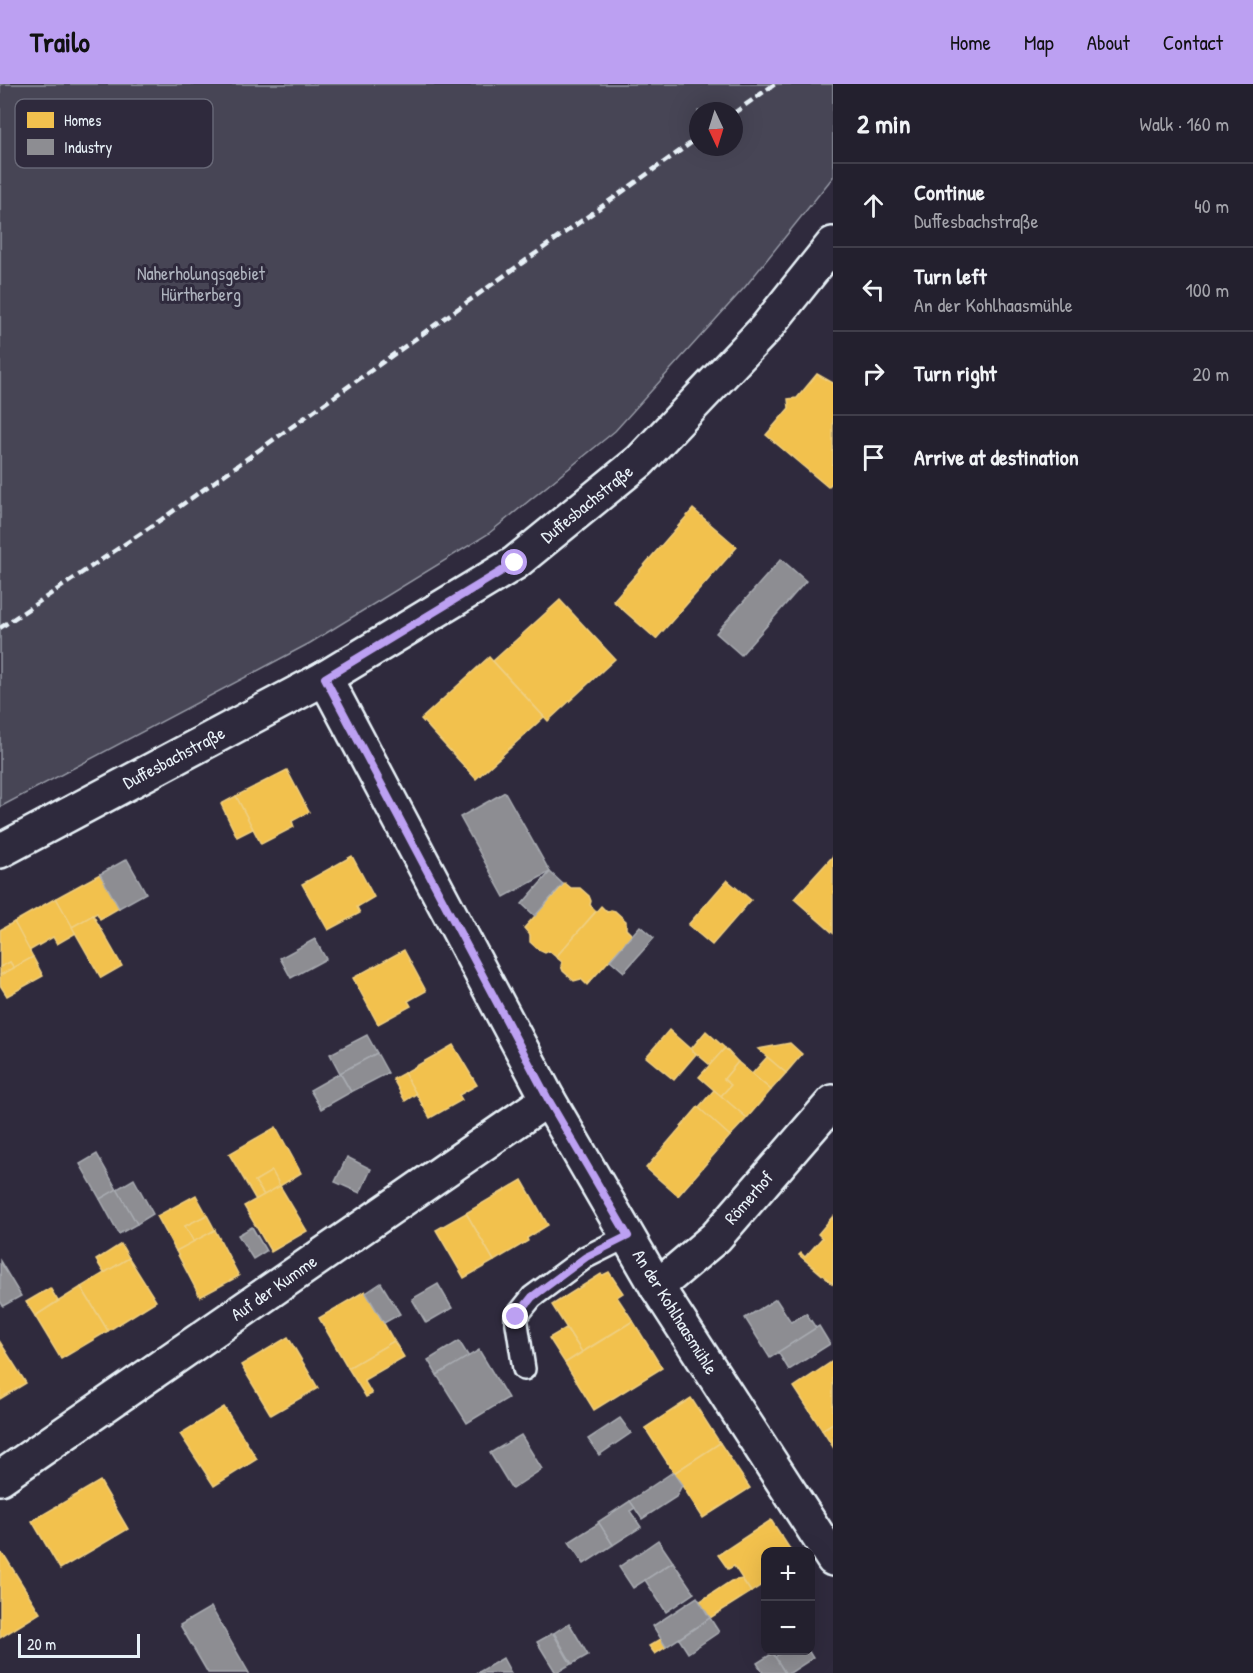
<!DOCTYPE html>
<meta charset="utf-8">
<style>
body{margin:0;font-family:"Patrick Hand",sans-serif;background:#2f2d3a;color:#f1f3f6}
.controls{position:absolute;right:18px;bottom:18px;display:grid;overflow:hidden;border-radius:12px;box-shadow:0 6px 24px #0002}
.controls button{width:54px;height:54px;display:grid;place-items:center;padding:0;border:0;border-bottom:2px solid #403e4a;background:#23202e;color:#f1f3f6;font:30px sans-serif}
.compass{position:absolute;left:689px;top:18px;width:54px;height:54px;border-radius:50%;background:#23202e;box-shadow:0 6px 24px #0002;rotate:176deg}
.scale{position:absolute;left:18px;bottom:15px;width:122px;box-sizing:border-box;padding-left:6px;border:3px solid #e8f1f8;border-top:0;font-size:16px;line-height:21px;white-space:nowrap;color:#e8f1f8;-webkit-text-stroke:4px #2f2a3d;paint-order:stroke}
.stop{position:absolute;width:18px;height:18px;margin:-14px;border:4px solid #bca0f2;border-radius:50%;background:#fff}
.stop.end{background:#bca0f2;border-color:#fff;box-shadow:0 2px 6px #0008}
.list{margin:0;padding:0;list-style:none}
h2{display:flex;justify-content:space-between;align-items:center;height:78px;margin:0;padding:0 24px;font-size:26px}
h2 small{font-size:20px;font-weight:400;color:#a3a3aa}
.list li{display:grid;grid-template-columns:39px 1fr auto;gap:18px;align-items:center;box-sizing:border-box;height:84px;padding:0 24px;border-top:2px solid #403e4a}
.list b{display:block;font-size:22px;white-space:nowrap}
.list p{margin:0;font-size:20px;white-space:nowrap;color:#a3a3aa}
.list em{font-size:20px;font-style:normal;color:#a3a3aa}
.icon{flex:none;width:33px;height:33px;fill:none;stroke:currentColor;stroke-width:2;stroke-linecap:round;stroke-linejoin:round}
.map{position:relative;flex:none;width:833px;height:1589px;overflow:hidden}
header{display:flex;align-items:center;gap:36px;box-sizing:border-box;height:84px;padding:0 30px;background:#bca0f2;color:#111}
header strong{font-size:28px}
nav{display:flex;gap:33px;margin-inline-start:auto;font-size:21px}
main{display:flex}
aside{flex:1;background:#23202e}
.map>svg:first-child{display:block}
.green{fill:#464455;stroke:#979aa6;stroke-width:1.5;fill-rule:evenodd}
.homes{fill:#f2c14e;stroke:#efcf81;stroke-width:1.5}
.industry{fill:#8d8d92;stroke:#a8abb1;stroke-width:1.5}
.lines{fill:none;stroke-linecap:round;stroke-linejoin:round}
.service-casing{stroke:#e8f1f8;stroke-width:26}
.minor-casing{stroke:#e8f1f8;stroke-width:38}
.service{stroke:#2f2a3d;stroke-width:21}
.minor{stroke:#2f2a3d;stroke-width:33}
.rail{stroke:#e8f1f8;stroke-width:4.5;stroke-dasharray:9 4.5;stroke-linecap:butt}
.route{stroke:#bca0f2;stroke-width:8}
.labels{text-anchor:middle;stroke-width:6;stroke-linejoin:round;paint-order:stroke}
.park-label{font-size:18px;fill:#afb4bf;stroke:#2f2a3d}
.street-label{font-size:18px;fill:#e8f1f8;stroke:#2f2a3d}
.key{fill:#2f2a3d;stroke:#666675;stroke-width:1.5}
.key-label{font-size:16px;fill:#e8f1f8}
</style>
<header>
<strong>Trailo</strong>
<nav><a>Home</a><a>Map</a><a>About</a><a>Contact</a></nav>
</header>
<main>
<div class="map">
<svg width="833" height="1589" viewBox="0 0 833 1589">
<rect width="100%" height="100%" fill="#2f2a3d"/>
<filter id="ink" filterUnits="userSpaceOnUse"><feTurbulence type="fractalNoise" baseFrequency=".0167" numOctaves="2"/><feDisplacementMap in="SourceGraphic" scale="12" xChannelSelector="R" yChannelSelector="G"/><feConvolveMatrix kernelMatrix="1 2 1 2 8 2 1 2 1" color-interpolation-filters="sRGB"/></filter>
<g filter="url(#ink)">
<path class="green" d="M0 0H833V93L745 203 615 347 488 450 310 559 0 723ZM698 27H734V63H698Z"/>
<g class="homes">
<path d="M817 290 833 299V398L828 403 766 351 789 324 788 315 797 314Z"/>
<path d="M693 425 737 463 656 555 613 517Z"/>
<path d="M560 516 615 575 548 637 493 577Z"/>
<path d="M489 573 544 633 476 695 421 635Z"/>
<path d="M287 686 309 728 292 737 294 743 261 760 236 712Z"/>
<path d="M236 712 253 745 237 753 221 720Z"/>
<path d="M352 772 374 813 357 823 360 829 328 846 302 800Z"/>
<path d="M833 772V849L794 815Z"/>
<path d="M100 790 119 824 100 835 97 829 72 843 56 814Z"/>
<path d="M727 796 751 816 712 861 688 841Z"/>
<path d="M565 799 571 804H580L589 812 591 817 590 821 596 827 556 873 549 867 545 869 539 866 530 858V851L524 844Z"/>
<path d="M56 814 76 849 57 860 53 853 29 867 14 838Z"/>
<path d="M601 822 607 828 611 826 615 827 626 837V845L632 851 587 901 581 895 574 897 563 887 561 882 562 878 556 873Z"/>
<path d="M93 831 122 882 101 894 72 843Z"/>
<path d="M14 838 33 873 14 884 10 878 0 883V846Z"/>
<path d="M404 866 426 907 408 917 411 922 378 940 353 894Z"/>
<path d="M33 873 43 892 7 912 0 901V891Z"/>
<path d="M10 878 14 884 0 891V883Z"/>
<path d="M669 946 696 970 674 996 646 973Z"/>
<path d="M706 947 725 964 710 981 691 965Z"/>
<path d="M790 959 802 970 786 989 758 965Z"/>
<path d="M453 961 477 1001 459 1011 462 1016 430 1034 404 989Z"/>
<path d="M725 964 738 978 724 995 731 1001 721 1012 699 993Z"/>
<path d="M767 973 786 989 771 1006 752 990Z"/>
<path d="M738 978 771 1006 747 1034 721 1012 731 1001 724 995Z"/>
<path d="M404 989 416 1010 405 1017 393 995Z"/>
<path d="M714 1006 747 1034 730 1052 698 1024Z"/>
<path d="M698 1023 730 1052 678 1112 646 1084Z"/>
<path d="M276 1043 301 1089 280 1102 272 1087 255 1097 264 1111 256 1116 229 1070Z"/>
<path d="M272 1087 280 1102 264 1111 255 1097Z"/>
<path d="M522 1096 548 1141 527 1154 528 1157 494 1177 466 1129Z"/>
<path d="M280 1102 307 1147 271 1168 244 1122Z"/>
<path d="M196 1111 207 1131 185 1142 194 1158 176 1167 157 1132Z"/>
<path d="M466 1129 494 1177 464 1194 436 1146Z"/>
<path d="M207 1131 215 1146 194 1158 185 1142Z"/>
<path d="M833 1132V1200L799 1171 801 1169 805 1173 822 1154 818 1150Z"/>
<path d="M215 1146 239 1192 200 1213 176 1167Z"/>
<path d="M121 1160 129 1174 104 1189 96 1176Z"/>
<path d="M129 1174 156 1217 108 1247 81 1203Z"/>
<path d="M609 1188 623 1209 617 1213 633 1237 582 1268 552 1221 601 1190 603 1191Z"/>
<path d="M81 1203 108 1247 61 1275 35 1232Z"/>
<path d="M50 1204 58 1217 35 1232 26 1218Z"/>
<path d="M365 1207 394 1257 348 1284 319 1234Z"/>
<path d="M633 1237 662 1284 594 1326 565 1279Z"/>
<path d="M566 1244 582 1268 565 1279 549 1254Z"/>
<path d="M288 1253 318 1304 271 1331 241 1281Z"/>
<path d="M394 1257 404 1273 364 1296 372 1310 366 1313 348 1284Z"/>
<path d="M0 1258 26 1299 0 1315Z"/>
<path d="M833 1277V1339L822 1346 794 1303Z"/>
<path d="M691 1314 720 1359 674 1389 645 1344Z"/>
<path d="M224 1323 257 1375 214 1402 180 1350Z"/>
<path d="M833 1339V1363L822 1346Z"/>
<path d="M720 1359 750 1404 703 1434 674 1389Z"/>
<path d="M100 1397 128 1445 60 1485 32 1437Z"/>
<path d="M771 1436 792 1468H766V1498L751 1508 734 1482 728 1485 718 1471Z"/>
<path d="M0 1468 6 1474 40 1529 0 1554Z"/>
<path d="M742 1495 751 1508 710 1534 699 1518 731 1497Z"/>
<path d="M661 1555 666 1563 655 1570 649 1562Z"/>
</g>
<g class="industry">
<path d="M781 475 806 497 741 571 716 549Z"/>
<path d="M505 708 550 788 504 813 460 733Z"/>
<path d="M127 775 146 809 119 824 100 790Z"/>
<path d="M550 788 563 800 535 832 522 820Z"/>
<path d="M640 842 654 854 624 888 610 876Z"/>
<path d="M315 855 326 875 291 894 280 874Z"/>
<path d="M367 951 377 969 340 989 330 970Z"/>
<path d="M377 969 388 989 351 1008 340 989Z"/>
<path d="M340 989 351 1008 321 1025 310 1006Z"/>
<path d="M97 1070 117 1106 100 1115 80 1080Z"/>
<path d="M347 1073 371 1085 360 1109 335 1098Z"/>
<path d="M134 1095 153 1130 137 1140 117 1105Z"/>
<path d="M117 1105 137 1140 119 1150 100 1115Z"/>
<path d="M252 1143 266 1167 253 1175 238 1151Z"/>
<path d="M0 1177 21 1212 3 1222 0 1217Z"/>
<path d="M381 1199 400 1230 384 1239 366 1209Z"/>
<path d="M438 1200 452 1224 426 1239 412 1215Z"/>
<path d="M776 1215 791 1238 806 1229 816 1244 770 1274 745 1234Z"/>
<path d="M819 1242 830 1260 789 1286 778 1268Z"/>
<path d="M459 1257 469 1273 437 1291 428 1276Z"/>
<path d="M479 1266 508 1314 467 1339 437 1291Z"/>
<path d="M620 1334 631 1349 599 1371 588 1355Z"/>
<path d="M521 1351 542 1385 512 1405 490 1369Z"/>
<path d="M673 1388 682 1401 676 1413 642 1435 630 1417Z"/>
<path d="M630 1417 635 1424 630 1427 641 1443 613 1461 598 1438Z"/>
<path d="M599 1439 613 1461 584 1480 569 1458Z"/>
<path d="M658 1456 673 1478 633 1504 619 1483Z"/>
<path d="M673 1478 694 1509 666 1528 645 1496Z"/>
<path d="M697 1513 710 1534 666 1563 653 1542Z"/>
<path d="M211 1523 249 1589H208L180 1541Z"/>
<path d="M710 1534 719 1548 688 1569 679 1555Z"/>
<path d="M569 1539 588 1571 572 1580 554 1549Z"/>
<path d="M553 1549 571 1580 556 1589 537 1558Z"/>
<path d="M784 1566H808L813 1574 790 1589H785L775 1573Z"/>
<path d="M773 1569 775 1573 785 1589H763L757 1579Z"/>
<path d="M503 1574 511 1589H477Z"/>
</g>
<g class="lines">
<defs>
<path id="service" d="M524 1285 516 1233 532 1213 586 1173 628 1152"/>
<g id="minor">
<path d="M325 594 548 1015 657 1203 833 1475"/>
<path d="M0 767 325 594 515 479 640 377 766 244 833 160"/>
<path d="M657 1203 716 1153 833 1018"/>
<path d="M0 1394 548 1015"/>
</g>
</defs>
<use href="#service" class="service-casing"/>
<use href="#minor" class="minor-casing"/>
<use href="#service" class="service"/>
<use href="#minor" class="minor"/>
<g class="rail">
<path d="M734 29 775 0"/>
<path d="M0 544 162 435 698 54"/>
</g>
</g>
</g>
<g class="lines" filter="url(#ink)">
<path class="route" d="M515 479 325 594 548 1015 628 1152 586 1173 532 1213 516 1233"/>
</g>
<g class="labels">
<g class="park-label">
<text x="201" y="196">Naherholungsgebiet<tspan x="201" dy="21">Hürtherberg</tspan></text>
</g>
<g class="street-label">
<text transform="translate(587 420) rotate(-39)" y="6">Duffesbachstraße</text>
<text transform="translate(174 674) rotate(-28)" y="6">Duffesbachstraße</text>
<text transform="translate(749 1114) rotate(-49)" y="6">Römerhof</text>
<text transform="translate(274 1204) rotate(-35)" y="6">Auf der Kumme</text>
<text transform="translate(675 1228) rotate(58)" y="6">An der Kohlhaasmühle</text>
</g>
</g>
<rect x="15" y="15" width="198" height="69" rx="9" class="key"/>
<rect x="27" y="28" width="27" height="16" fill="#f2c14e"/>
<rect x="27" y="55" width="27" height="16" fill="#8d8d92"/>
<g class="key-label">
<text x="64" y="42">Homes</text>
<text x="64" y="69">Industry</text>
</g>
</svg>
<div class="controls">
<button>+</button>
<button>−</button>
</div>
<svg class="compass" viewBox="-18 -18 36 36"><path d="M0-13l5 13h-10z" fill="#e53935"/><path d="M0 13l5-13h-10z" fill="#a3a3aa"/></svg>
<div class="scale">20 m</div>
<div class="stop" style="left:515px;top:479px"></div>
<div class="stop end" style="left:516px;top:1233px"></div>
</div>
<aside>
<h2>2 min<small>Walk · 160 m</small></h2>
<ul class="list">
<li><svg class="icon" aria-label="ahead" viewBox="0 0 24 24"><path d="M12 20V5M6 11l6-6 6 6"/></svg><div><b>Continue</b><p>Duffesbachstraße</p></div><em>40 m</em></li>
<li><svg class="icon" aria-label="left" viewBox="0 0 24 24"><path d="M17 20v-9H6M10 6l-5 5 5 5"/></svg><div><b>Turn left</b><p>An der Kohlhaasmühle</p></div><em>100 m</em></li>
<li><svg class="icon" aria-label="right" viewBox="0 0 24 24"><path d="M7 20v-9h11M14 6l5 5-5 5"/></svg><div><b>Turn right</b></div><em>20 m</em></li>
<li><svg class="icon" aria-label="arrive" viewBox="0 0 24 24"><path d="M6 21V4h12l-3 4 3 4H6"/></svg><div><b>Arrive at destination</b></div></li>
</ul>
</aside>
</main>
